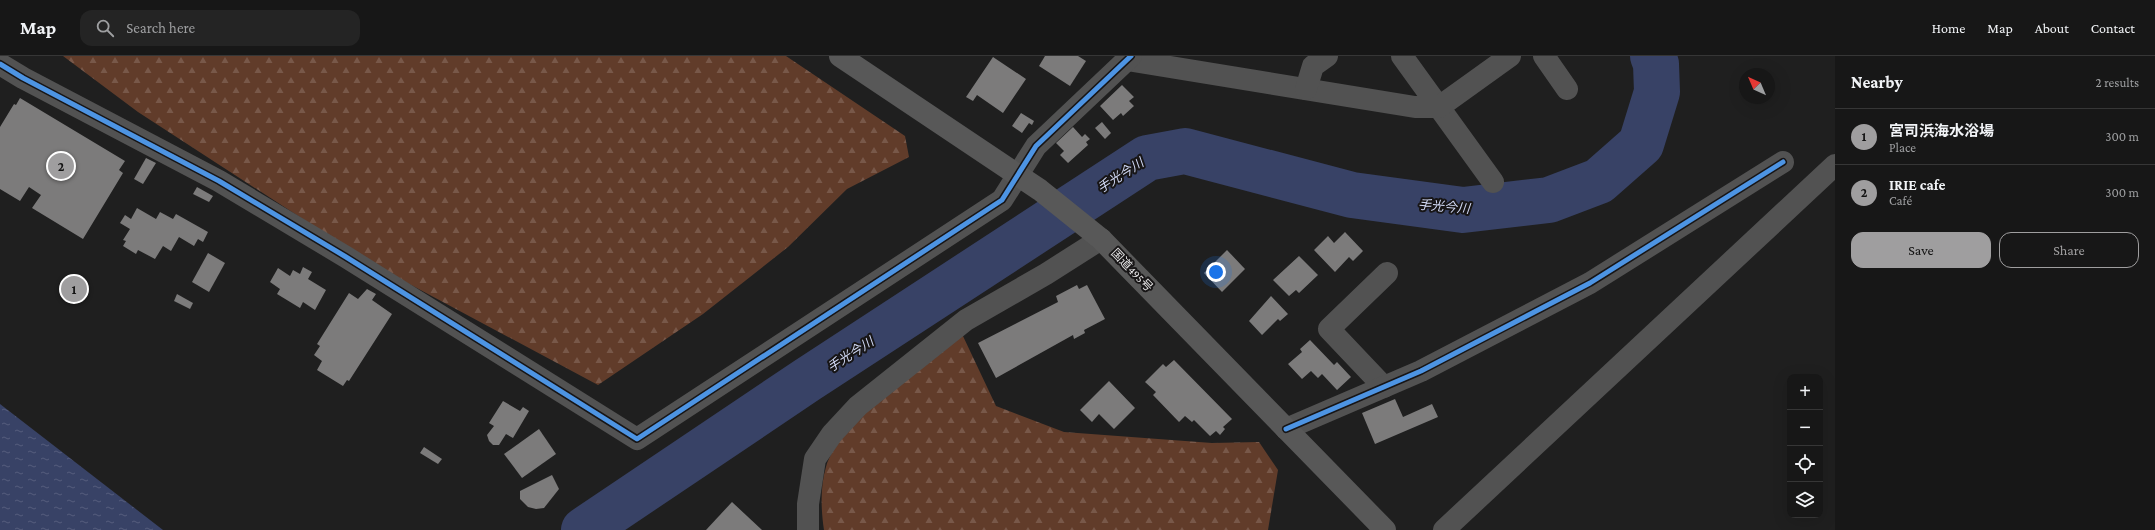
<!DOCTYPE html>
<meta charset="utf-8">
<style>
body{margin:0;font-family:"Crimson Pro","Noto Sans JP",serif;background:#242424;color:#f1f3f6}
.controls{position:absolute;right:12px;bottom:12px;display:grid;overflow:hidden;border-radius:8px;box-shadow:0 4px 16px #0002}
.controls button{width:36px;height:36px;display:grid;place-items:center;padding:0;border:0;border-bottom:1px solid #363636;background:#171717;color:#f1f3f6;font:20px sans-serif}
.compass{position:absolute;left:1739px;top:12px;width:36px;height:36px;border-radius:50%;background:#171717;box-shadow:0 4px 16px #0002;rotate:316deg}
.you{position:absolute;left:1216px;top:216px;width:14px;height:14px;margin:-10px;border:3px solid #fff;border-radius:50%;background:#1a73e8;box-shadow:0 0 0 6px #1a73e833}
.badge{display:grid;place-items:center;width:26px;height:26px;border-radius:50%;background:#9f9e9f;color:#111;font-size:13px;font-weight:700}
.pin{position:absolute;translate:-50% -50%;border:2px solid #fff;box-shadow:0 1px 4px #0006}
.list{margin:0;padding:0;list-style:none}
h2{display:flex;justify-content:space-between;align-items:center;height:52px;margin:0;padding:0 16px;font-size:17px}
h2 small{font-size:13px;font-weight:400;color:#9e9fa1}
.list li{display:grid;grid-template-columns:26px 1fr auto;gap:12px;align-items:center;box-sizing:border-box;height:56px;padding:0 16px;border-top:1px solid #363636}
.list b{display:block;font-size:15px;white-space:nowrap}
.list p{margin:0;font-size:13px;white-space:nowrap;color:#9e9fa1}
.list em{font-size:13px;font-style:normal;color:#9e9fa1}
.actions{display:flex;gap:8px;padding:12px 16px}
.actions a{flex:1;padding:9px 0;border:1px solid #9f9e9f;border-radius:12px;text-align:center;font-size:14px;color:#9f9e9f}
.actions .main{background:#9f9e9f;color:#111}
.icon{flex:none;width:22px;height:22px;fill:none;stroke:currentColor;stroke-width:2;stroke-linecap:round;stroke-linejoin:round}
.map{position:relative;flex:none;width:1835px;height:474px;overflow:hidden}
header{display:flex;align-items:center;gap:24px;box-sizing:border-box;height:56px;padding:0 20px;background:#171717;border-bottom:1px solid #363636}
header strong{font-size:19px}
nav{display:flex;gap:22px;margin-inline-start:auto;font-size:14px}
.search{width:280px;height:36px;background:#242424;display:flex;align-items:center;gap:10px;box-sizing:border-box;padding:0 14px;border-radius:12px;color:#9e9fa1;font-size:15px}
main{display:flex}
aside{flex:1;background:#171717}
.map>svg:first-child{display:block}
.forest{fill:url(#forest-firs)}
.water{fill:url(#water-ripples)}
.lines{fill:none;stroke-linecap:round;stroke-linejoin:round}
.river{stroke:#384266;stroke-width:46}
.building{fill:#7c7b7b}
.minor{stroke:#525252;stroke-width:22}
.highway{stroke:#585858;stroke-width:22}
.cycleway-casing{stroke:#171516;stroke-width:8}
.cycleway{stroke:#4d94e3;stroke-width:5}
.labels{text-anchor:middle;stroke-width:4;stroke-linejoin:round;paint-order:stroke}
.street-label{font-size:12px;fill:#e4e3e4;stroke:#171516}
.water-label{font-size:13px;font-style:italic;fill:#d2daf6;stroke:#171516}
</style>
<header>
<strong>Map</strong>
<div class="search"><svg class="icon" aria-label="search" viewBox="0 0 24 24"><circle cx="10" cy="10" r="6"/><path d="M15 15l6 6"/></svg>Search here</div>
<nav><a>Home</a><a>Map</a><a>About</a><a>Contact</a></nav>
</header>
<main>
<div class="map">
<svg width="1835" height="474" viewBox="0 0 1835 474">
<defs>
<pattern id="forest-firs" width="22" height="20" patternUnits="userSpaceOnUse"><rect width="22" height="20" fill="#613c2a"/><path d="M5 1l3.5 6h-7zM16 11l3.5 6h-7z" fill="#785849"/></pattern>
<pattern id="water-ripples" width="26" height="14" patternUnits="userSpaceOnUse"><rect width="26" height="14" fill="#384266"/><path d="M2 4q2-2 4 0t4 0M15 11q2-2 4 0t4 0" fill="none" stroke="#555d7c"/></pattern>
</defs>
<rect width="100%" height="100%" fill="#1f1f1f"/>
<g class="forest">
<path d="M63 0H786L905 80 909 101 847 133 788 191 703 258 598 329 372 208 138 56Z"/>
<path d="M962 278 996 350 1064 376 1212 387 1259 386 1278 414 1268 474H824C821 454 820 431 826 411 839 366 925 307 962 278Z"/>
</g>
<path class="water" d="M0 348 163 474H0Z"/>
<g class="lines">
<path class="river" d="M584 474 807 324 1147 102 1185 95 1352 139 1463 154 1549 144 1599 125 1641 88 1657 36 1656 8 1653 0"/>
</g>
<g class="building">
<path d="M1045 0H1078L1086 5 1070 30 1039 10Z"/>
<path d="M993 1 1026 23 1003 57 977 39 973 45 966 41Z"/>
<path d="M1122 29 1134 41 1129 45 1134 50 1123 60 1121 57 1113 64 1100 50Z"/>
<path d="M20 42 125 105 119 114 123 117 83 183 32 152 41 139 29 131 20 145 0 133V71L14 48 16 49Z"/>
<path d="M1021 57 1034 65 1032 69 1029 67 1022 77 1012 70Z"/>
<path d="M1102 66 1111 77 1105 83 1095 72Z"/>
<path d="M1073 71 1082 81 1085 78 1090 83 1086 86 1088 89 1068 107 1060 99 1064 95 1056 87Z"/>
<path d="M146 102 156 107 143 128 134 123Z"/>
<path d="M197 131 213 140 209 146 193 138Z"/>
<path d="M137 152 156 163 160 156 173 163 176 158 208 176 203 186 198 183 194 190 179 181 171 195 163 190 155 203 138 194 136 198 123 190 126 185 123 184 130 173 120 167 125 159 131 163Z"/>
<path d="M1345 176 1363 195 1353 205 1349 201 1335 216 1314 194 1328 180 1334 187Z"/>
<path d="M1227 194 1245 213 1222 236 1204 217Z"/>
<path d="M208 197 225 207 209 236 192 226Z"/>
<path d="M1299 200 1318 219 1299 237 1296 234 1289 240 1273 224Z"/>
<path d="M303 211 312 216 308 223 326 234 315 254 303 246 300 252 277 238 280 233 270 226 278 212 290 220 293 214 300 218Z"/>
<path d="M1077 229 1079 233 1087 229 1105 263 1084 274 1085 277 1074 283 1073 279 996 322 978 287 1058 246 1056 240Z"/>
<path d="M367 233 376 238 372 244 392 258 349 325 347 324 343 330 317 314 322 305 314 299 320 290 317 288 349 237 358 243Z"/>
<path d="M177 238 193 247 190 253 174 245Z"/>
<path d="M1271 240 1288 258 1280 265 1278 263 1262 279 1249 265Z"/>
<path d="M1310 284 1334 309 1337 306 1351 321 1337 334 1322 318 1318 322 1311 315 1302 323 1288 308 1302 296 1300 293Z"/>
<path d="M1174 304 1232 363 1223 371 1225 373 1220 379 1216 375 1210 380 1194 364 1192 366 1185 360 1179 366 1153 339 1156 336 1145 326 1163 308 1166 311Z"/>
<path d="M1109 325 1135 352 1114 373 1099 358 1092 366 1080 354Z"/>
<path d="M1395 343 1403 361 1432 348 1438 361 1375 388 1362 357Z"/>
<path d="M503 345 520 355 523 351 529 355 513 382 506 378 499 389H493L489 385 487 379 494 370 489 367Z"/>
<path d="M539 373 556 398 522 422 504 398Z"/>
<path d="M424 391 442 403 438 408 420 397Z"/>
<path d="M552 419 559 433 544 452 536 453 528 451 520 443V435Z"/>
<path d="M732 446 762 474H706Z"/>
</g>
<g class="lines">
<g class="minor">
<path d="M1402 0 1493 126"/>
<path d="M1544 0 1567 33"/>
<path d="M1127 4 1415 51H1439L1510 0"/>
<path d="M0 8 23 22 219 125 346 201 637 383 1002 144 1036 90 1131 0"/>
<path d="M1306 33 1313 10 1327 0"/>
<path d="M1384 331 1329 273 1387 217"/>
<path d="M1286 373 1421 315 1590 227 1783 106"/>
<path d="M808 474V448L815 403 832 378 858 350 966 264 1046 218 1101 183"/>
<path d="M1444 474 1835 109"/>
</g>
<path class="highway" d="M840 0 1040 134 1101 183 1385 474"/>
<defs>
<g id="cycleway">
<path d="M0 8 23 22 219 125 346 201 637 383 1002 144 1036 90 1131 0"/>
<path d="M1286 373 1421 315 1590 227 1783 106"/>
</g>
</defs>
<use href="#cycleway" class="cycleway-casing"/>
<use href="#cycleway" class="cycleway"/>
</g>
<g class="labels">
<g class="street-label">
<text transform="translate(1132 214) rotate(46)" y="4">国道495号</text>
</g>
<g class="water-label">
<text transform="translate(1120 119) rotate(-33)" y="5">手光今川</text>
<text transform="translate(1444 150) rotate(5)" y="5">手光今川</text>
<text transform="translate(850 298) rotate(-33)" y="5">手光今川</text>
</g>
</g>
</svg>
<div class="controls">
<button>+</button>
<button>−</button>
<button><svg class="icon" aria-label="locate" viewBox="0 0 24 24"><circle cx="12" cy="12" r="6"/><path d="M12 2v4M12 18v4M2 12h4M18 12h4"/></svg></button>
<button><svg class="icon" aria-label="layers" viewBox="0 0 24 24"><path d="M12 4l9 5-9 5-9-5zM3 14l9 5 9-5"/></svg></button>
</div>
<svg class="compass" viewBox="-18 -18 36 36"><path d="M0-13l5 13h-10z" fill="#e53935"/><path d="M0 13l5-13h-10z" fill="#9e9fa1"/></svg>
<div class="you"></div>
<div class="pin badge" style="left:74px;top:233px">1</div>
<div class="pin badge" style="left:61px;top:110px">2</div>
</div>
<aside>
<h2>Nearby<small>2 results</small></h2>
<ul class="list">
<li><span class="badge">1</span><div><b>宮司浜海水浴場</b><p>Place</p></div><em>300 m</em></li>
<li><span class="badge">2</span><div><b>IRIE cafe</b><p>Café</p></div><em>300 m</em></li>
</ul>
<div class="actions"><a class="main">Save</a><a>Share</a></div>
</aside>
</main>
